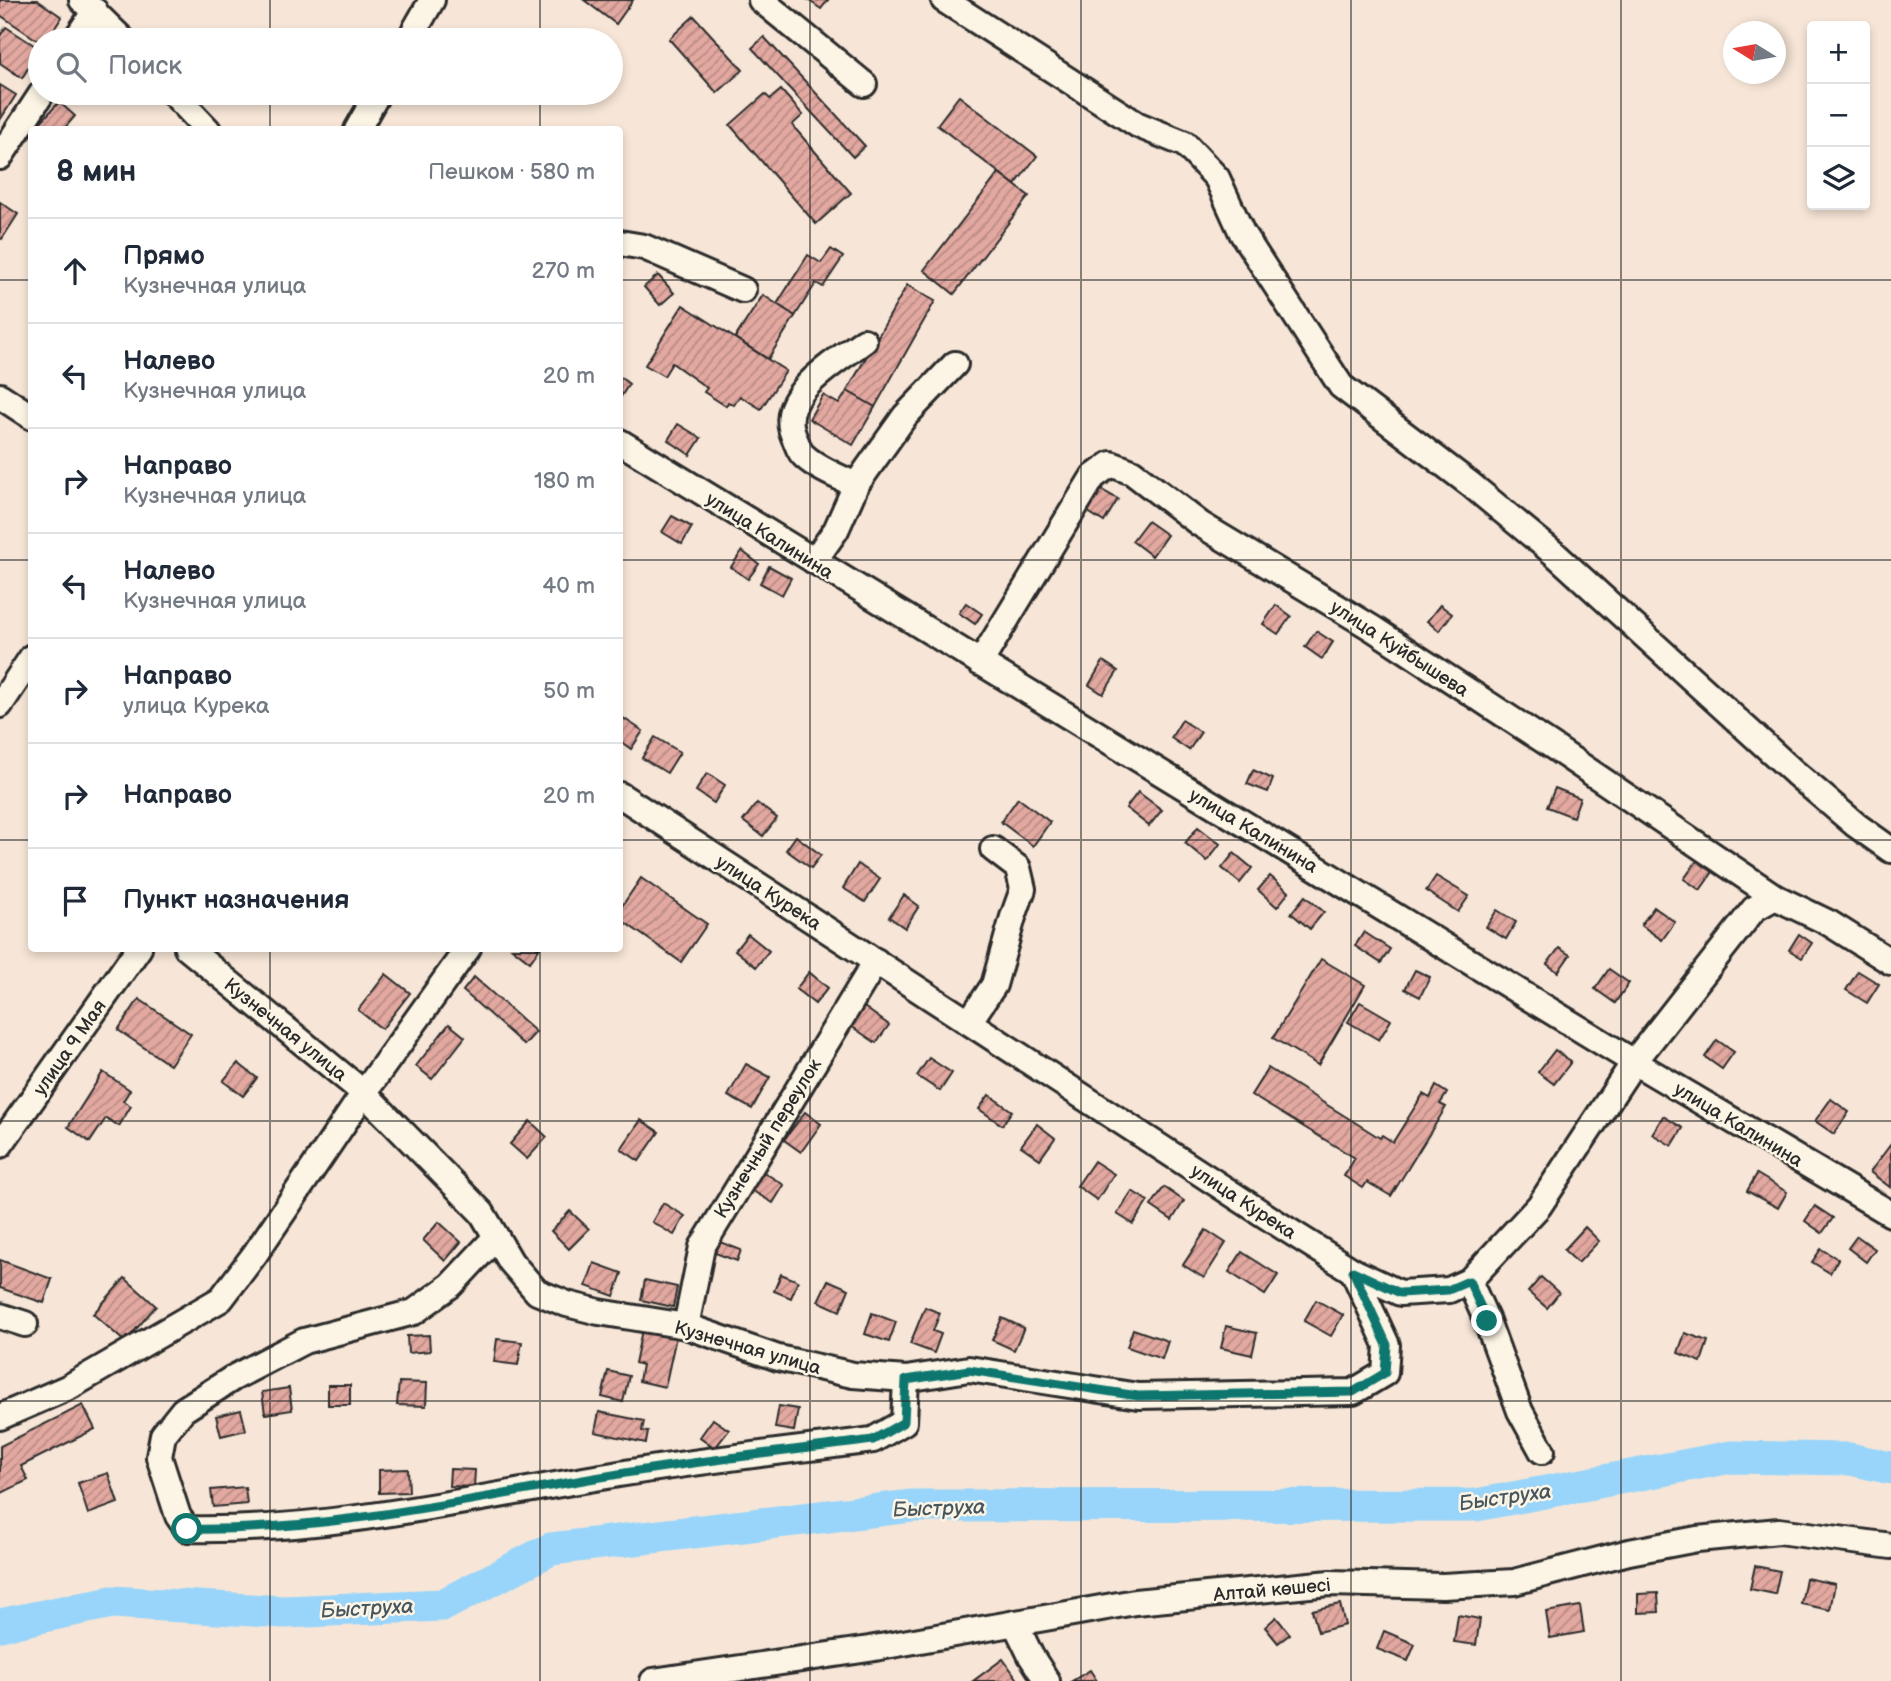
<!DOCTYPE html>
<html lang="ru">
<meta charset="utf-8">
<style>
body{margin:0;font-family:"Balsamiq Sans",sans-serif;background:#f6f6f7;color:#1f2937}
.controls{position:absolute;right:21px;top:21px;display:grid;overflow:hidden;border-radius:7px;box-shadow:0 4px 10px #0003}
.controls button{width:63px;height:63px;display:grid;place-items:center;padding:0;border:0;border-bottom:2px solid #e0e1e3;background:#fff;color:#1f2937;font:35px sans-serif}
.compass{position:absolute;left:1723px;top:21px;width:63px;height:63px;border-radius:50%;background:#fff;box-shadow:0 4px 10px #0003;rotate:281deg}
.stop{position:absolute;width:21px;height:21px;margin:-16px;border:5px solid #0f766e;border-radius:50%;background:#fff}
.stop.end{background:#0f766e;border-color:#fff;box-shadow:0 2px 7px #0008}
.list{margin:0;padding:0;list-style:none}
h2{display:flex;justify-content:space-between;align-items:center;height:91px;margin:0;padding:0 28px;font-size:30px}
h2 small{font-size:23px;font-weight:400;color:#747a83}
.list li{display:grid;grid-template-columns:46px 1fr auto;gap:21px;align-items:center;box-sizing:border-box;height:105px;padding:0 28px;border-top:2px solid #e0e1e3}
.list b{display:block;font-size:26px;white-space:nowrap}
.list p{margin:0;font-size:23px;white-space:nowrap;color:#747a83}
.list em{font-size:23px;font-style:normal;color:#747a83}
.icon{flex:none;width:38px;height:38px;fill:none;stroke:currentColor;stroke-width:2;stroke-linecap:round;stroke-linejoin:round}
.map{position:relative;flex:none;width:1891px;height:1681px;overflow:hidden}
.search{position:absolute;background:#fff;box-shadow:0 4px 10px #0003;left:28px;top:28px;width:595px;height:77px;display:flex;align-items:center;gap:18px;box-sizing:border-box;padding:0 24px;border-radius:38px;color:#747a83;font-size:26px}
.panel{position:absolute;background:#fff;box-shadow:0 4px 10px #0003;left:28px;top:126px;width:595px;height:826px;border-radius:7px}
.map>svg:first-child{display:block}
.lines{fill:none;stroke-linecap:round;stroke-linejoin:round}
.river{stroke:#99d5fa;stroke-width:33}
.building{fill:url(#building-hatch);stroke:#2b2b2b;stroke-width:2}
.minor-casing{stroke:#2b2b2b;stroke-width:30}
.minor{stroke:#fcf5e5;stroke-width:24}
.route{stroke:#0f766e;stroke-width:9}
.grid{fill:none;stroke:#2b2b2b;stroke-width:2;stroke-opacity:0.55}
.labels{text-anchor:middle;stroke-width:5;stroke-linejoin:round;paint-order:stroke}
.street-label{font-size:19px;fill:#2b2b2b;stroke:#fcf5e5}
.water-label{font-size:21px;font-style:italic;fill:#46565f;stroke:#fcf5e5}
</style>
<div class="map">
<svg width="1891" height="1681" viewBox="0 0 1891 1681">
<defs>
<pattern id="building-hatch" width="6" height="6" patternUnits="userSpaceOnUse" patternTransform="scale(1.75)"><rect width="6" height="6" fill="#e3a9a1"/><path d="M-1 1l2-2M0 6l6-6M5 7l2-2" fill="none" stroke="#b88a83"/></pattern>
</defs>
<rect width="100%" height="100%" fill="#f7e6d7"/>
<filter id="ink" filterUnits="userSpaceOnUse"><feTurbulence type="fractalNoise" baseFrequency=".0143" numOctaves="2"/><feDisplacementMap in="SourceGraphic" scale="14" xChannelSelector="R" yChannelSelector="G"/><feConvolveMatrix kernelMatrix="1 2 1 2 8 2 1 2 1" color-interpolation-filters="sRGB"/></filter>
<g filter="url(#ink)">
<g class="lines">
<path class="river" d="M0 1625 112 1602 284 1612 443 1605 551 1549 912 1506 1476 1505 1731 1457 1850 1459 1891 1468"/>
</g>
<g class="building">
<path d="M0 0H37L62 17 47 40 40 42 0 15Z"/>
<path d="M584 0H633L616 24Z"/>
<path d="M808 0H828L821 9Z"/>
<path d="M694 16 743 70 717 93 669 39Z"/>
<path d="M6 27 40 49 22 78 0 63V36Z"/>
<path d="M440 31 453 40H433Z"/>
<path d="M764 37 865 146 853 157 752 48Z"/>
<path d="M0 85 16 95 0 120Z"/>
<path d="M781 90 803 115 792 125 851 193 816 224 730 125 765 94 770 99Z"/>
<path d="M959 96 1037 156 1015 185 937 125Z"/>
<path d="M59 102 75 116 63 130H42L38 125Z"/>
<path d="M999 173 1029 196 954 294 924 270Z"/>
<path d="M0 202 18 214 2 239 0 238Z"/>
<path d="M831 249 843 257 823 287 816 283 795 316 777 304 808 255 821 263Z"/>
<path d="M658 275 674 293 660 305 644 287Z"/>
<path d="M907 285 935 301 875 407 847 391Z"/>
<path d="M763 295 795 316 768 359 735 338Z"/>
<path d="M683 305 786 371 761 409 740 396 734 405 728 402 726 406 704 392 707 388 672 363 664 376 645 365Z"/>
<path d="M620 377 629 384 620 398Z"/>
<path d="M847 391 875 407 853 445 809 419 823 395 839 404Z"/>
<path d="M678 424 701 438 690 455 668 440Z"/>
<path d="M1098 488 1118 499 1104 522 1085 510Z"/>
<path d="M672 516 692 527 682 544 662 532Z"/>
<path d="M1147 521 1167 535 1152 556 1132 541Z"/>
<path d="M742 551 759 564 748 579 731 567Z"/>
<path d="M769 566 791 578 782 595 760 583Z"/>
<path d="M966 603 982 614 975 624 959 613Z"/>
<path d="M1276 605 1291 616 1278 634 1263 624Z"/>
<path d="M1440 605 1452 614 1439 631 1427 621Z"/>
<path d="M1316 631 1333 642 1322 659 1305 647Z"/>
<path d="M1103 661 1118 671 1103 694 1089 685Z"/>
<path d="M620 716 643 731 631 749 620 741Z"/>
<path d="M1182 720 1201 732 1189 750 1171 738Z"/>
<path d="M655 737 680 752 667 773 642 758Z"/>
<path d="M1253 770 1273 779 1268 792 1247 784Z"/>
<path d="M707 773 725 785 714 803 696 791Z"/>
<path d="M1555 788 1580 798 1573 817 1547 807Z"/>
<path d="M1138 792 1162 810 1149 826 1126 808Z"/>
<path d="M1018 798 1050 822 1033 846 1001 822Z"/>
<path d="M757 803 777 818 763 836 743 821Z"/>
<path d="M1198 827 1220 844 1207 861 1185 843Z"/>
<path d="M796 836 821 855 811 868 786 850Z"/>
<path d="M1234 853 1252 868 1240 883 1222 868Z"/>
<path d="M1699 858 1715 869 1700 890 1684 879Z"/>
<path d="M858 864 880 879 865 902 843 888Z"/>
<path d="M1270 876 1289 892 1277 907 1258 890Z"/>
<path d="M1436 876 1469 896 1458 912 1426 891Z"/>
<path d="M641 878 707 924 681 962 620 919V909Z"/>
<path d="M904 895 919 906 905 928 889 917Z"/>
<path d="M1305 896 1324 912 1310 929 1291 913Z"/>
<path d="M1654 907 1675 922 1662 940 1641 925Z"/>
<path d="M1497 910 1516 922 1506 939 1486 927Z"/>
<path d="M1364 932 1390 949 1381 963 1355 946Z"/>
<path d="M748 934 769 951 756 967 735 950Z"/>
<path d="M1799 934 1812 943 1802 958 1789 950Z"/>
<path d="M512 948H540L530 962Z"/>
<path d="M1559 948 1570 955 1558 972 1547 964Z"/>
<path d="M1321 959 1365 985 1318 1065 1273 1038Z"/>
<path d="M1609 969 1629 983 1615 1003 1595 989Z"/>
<path d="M1415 970 1430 977 1420 997 1405 989Z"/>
<path d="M1858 971 1879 984 1867 1003 1846 990Z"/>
<path d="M809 972 828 988 815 1004 796 989Z"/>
<path d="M386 974 410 993 382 1029 358 1010Z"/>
<path d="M474 977 536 1032 524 1045 463 991Z"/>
<path d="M139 999 191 1034 170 1065 118 1030Z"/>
<path d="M1360 1002 1391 1020 1379 1040 1348 1022Z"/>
<path d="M864 1007 889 1025 876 1043 851 1026Z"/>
<path d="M449 1024 465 1037 432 1079 416 1066Z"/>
<path d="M1717 1040 1734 1052 1722 1069 1705 1057Z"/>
<path d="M1555 1050 1571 1062 1554 1084 1538 1072Z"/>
<path d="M929 1058 952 1073 940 1091 917 1076Z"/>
<path d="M238 1063 257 1078 243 1096 223 1081Z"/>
<path d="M746 1064 770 1077 752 1109 728 1096Z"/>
<path d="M1268 1068 1380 1138 1382 1135 1393 1142 1423 1094 1430 1098 1436 1086 1447 1093 1440 1104 1446 1107 1391 1196 1367 1182 1363 1188 1344 1176 1355 1158 1251 1095Z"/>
<path d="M103 1072 130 1090 123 1101 131 1106 119 1126 106 1118 90 1142 68 1127Z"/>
<path d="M989 1095 1012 1111 1002 1125 979 1109Z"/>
<path d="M1831 1099 1849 1112 1834 1134 1815 1121Z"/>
<path d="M805 1112 821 1124 801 1152 784 1140Z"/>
<path d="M1663 1116 1683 1128 1672 1146 1652 1134Z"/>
<path d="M641 1120 659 1132 639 1161 621 1149Z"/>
<path d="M530 1121 547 1137 527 1159 510 1144Z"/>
<path d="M1037 1124 1055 1138 1040 1159 1021 1146Z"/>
<path d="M1891 1144V1188L1870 1172Z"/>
<path d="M1094 1161 1114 1174 1097 1200 1077 1186Z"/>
<path d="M762 1171 784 1185 773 1203 751 1190Z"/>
<path d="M1757 1174 1787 1192 1778 1208 1747 1191Z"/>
<path d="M1164 1187 1184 1201 1172 1220 1151 1206Z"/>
<path d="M1132 1191 1148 1201 1133 1224 1117 1214Z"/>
<path d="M663 1203 685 1216 674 1235 652 1222Z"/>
<path d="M1815 1206 1833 1218 1822 1233 1805 1221Z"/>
<path d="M570 1211 589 1229 569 1249 551 1231Z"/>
<path d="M439 1222 461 1242 445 1261 423 1240Z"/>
<path d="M1585 1227 1599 1241 1578 1263 1564 1250Z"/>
<path d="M1206 1230 1226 1243 1204 1278 1183 1265Z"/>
<path d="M1857 1236 1875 1249 1866 1262 1848 1248Z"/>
<path d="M720 1242 741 1250 737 1261 715 1253Z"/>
<path d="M1821 1249 1838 1259 1830 1273 1812 1262Z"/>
<path d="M1242 1252 1278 1275 1265 1295 1229 1272Z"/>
<path d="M0 1260 52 1279 44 1303 0 1288Z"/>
<path d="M594 1263 622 1273 614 1296 586 1286Z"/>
<path d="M781 1274 798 1281 791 1298 774 1291Z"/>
<path d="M1541 1277 1559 1293 1547 1308 1528 1292Z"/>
<path d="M125 1278 156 1306 125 1342 93 1314Z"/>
<path d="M645 1280 677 1287 673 1307 641 1300Z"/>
<path d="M828 1280 849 1289 840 1311 818 1301Z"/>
<path d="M1316 1300 1343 1315 1331 1336 1304 1321Z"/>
<path d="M925 1307 940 1313 933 1331 941 1334 934 1353 910 1344Z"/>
<path d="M872 1313 896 1322 889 1342 865 1334Z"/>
<path d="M1002 1318 1024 1328 1014 1350 992 1340Z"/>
<path d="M1226 1326 1257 1333 1252 1355 1221 1348Z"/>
<path d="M1133 1329 1168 1341 1162 1359 1127 1347Z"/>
<path d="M642 1330 676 1337 665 1387 639 1381 642 1365 635 1363Z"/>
<path d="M1685 1333 1708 1341 1701 1362 1678 1353Z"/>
<path d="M429 1335 430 1351 408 1353 407 1336Z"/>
<path d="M497 1339 522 1342 518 1365 494 1362Z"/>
<path d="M608 1371 629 1376 623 1402 602 1397Z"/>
<path d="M399 1382 427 1383 426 1406 397 1405Z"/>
<rect x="328" y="1385" width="22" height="20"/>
<path d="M289 1388 292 1410 265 1414 262 1392Z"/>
<path d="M83 1405 95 1429 21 1466 28 1480 0 1494V1446Z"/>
<path d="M779 1406 798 1409 794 1431 775 1428Z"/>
<path d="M241 1410 246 1430 221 1436 216 1416Z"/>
<path d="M599 1412 644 1421 642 1431 648 1432 646 1443 595 1432Z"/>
<path d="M713 1419 729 1430 715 1448 700 1437Z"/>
<path d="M408 1469 409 1492 379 1493V1470Z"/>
<path d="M450 1469 475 1470 474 1487 449 1486Z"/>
<path d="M108 1473 118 1503 88 1514 78 1483Z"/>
<path d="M245 1487 247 1504 213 1507 211 1490Z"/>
<path d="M1755 1566 1780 1571 1775 1594 1750 1589Z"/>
<path d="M1806 1578 1835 1584 1830 1610 1801 1604Z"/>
<path d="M1658 1593 1659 1612 1638 1613V1594Z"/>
<path d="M1340 1604 1345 1625 1318 1632 1312 1610Z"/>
<path d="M1580 1606 1584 1632 1550 1638 1546 1612Z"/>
<path d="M1458 1615 1480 1619 1476 1645 1454 1642Z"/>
<path d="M1276 1617 1290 1634 1278 1643 1265 1627Z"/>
<path d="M1384 1631 1415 1644 1408 1661 1377 1649Z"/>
<path d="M1003 1659 1019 1681H973Z"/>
<path d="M1090 1670 1097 1681H1072Z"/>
</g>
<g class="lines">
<defs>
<g id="minor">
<path d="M82 0 123 40"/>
<path d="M761 0 864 84"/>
<path d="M944 0 1138 125 1185 144 1217 178 1242 233 1341 386 1470 484 1556 555 1795 773 1856 825 1891 850"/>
<path d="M75 40 95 11"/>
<path d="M409 40 432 0"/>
<path d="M173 93 208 130"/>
<path d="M357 130 378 93"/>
<path d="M0 157 42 93"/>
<path d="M620 243 644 247 743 290"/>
<path d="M0 396 32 417"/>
<path d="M620 442 1634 1062 1891 1214"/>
<path d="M856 485C839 477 818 469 804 456 799 452 797 443 794 437 775 395 836 362 864 341"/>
<path d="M814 561 836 530 856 485 905 416 955 364"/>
<path d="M980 663 1093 477 1111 464 1132 472 1200 524 1372 628 1552 746 1775 897 1829 923 1891 962"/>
<path d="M0 705 32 657"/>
<path d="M620 795 1283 1227 1353 1271 1400 1293 1449 1290 1469 1281 1539 1206 1634 1062 1754 909 1775 897"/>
<path d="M187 948 364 1093 482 1213 511 1262 537 1292 567 1304 599 1312 686 1326 778 1358 853 1375 906 1379 969 1369 1138 1396 1353 1392 1385 1373 1387 1345 1353 1271"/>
<path d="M969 1022 994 985 1013 917 1023 889 1018 868 993 849"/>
<path d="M0 1145 139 948"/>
<path d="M496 1237 451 1285 414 1312 304 1341 233 1378 183 1410 163 1435 159 1457 178 1516 187 1529C330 1532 478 1497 619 1474 703 1460 788 1451 873 1440L904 1422 906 1379"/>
<path d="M1469 1281 1487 1321 1520 1411 1542 1451"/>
<path d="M0 1316 25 1324"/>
<path d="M686 1326 702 1247 876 961"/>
<path d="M0 1417 69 1387 221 1299 255 1254 364 1093 468 948"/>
<path d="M1015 1623 1031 1656 1047 1681"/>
<path d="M653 1681 869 1649 1135 1602 1330 1583 1443 1586 1514 1582 1629 1552 1697 1539 1779 1531 1891 1546"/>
</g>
</defs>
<use href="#minor" class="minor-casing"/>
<use href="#minor" class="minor"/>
</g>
</g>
<g class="lines" filter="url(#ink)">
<path class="route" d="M187 1529C331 1532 478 1497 619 1474 703 1460 788 1451 873 1440L904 1422 906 1380 969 1370 1138 1396 1353 1392 1385 1373 1387 1345 1353 1271 1400 1293 1448 1290 1469 1281 1487 1321"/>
</g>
<path class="grid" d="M270 0V40M540 0V40M810 0V1681M1081 0V1681M1351 0V1681M1621 0V1681M270 93V130M540 93V130M0 280H32M620 280H1891M0 560H32M620 560H1891M0 840H32M620 840H1891M270 948V1681M540 948V1681M0 1121H1891M0 1401H1891"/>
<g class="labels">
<g class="street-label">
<text transform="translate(770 535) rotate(32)" y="7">улица Калинина</text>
<text transform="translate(1400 648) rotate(33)" y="7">улица Куйбышева</text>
<text transform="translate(1254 830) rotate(31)" y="7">улица Калинина</text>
<text transform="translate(769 892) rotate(33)" y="7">улица Курека</text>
<text transform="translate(286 1029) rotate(39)" y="7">Кузнечная улица</text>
<text transform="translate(69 1047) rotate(-55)" y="7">улица 9 Мая</text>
<text transform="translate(1739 1124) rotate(31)" y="7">улица Калинина</text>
<text transform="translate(767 1138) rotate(-58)" y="7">Кузнечный переулок</text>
<text transform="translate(1244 1201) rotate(33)" y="7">улица Курека</text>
<text transform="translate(748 1347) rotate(16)" y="7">Кузнечная улица</text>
<text transform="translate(1272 1589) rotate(-5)" y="7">Алтай көшесі</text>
</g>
<g class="water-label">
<text transform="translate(1505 1497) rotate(-8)" y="7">Быструха</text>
<text transform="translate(939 1508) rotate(-2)" y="7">Быструха</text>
<text transform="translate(367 1608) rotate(-3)" y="7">Быструха</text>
</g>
</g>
</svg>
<div class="controls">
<button>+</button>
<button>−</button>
<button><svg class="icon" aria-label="layers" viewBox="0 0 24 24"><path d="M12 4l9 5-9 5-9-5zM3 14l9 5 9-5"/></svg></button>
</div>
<svg class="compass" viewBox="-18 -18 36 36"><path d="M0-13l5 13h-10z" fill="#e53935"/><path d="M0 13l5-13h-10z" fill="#747a83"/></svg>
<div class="stop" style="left:187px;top:1529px"></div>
<div class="stop end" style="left:1487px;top:1321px"></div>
<div class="search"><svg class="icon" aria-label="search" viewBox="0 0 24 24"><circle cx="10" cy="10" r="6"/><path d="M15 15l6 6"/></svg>Поиск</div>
<section class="panel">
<h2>8 мин<small>Пешком · 580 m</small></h2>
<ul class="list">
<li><svg class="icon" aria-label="ahead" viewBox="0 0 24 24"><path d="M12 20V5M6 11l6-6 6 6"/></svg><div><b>Прямо</b><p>Кузнечная улица</p></div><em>270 m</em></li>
<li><svg class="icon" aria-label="left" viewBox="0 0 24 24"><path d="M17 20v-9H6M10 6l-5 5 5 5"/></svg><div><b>Налево</b><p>Кузнечная улица</p></div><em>20 m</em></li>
<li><svg class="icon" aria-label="right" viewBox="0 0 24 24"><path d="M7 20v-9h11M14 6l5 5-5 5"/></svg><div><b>Направо</b><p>Кузнечная улица</p></div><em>180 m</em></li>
<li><svg class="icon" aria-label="left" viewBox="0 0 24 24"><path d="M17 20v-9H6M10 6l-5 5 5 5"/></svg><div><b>Налево</b><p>Кузнечная улица</p></div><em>40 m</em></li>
<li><svg class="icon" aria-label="right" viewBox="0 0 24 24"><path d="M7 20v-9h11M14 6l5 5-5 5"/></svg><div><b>Направо</b><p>улица Курека</p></div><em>50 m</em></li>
<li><svg class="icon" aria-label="right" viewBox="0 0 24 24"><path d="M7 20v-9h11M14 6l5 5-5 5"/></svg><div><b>Направо</b></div><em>20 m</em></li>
<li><svg class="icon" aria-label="arrive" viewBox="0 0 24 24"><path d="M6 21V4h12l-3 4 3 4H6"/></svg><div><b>Пункт назначения</b></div></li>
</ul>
</section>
</div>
